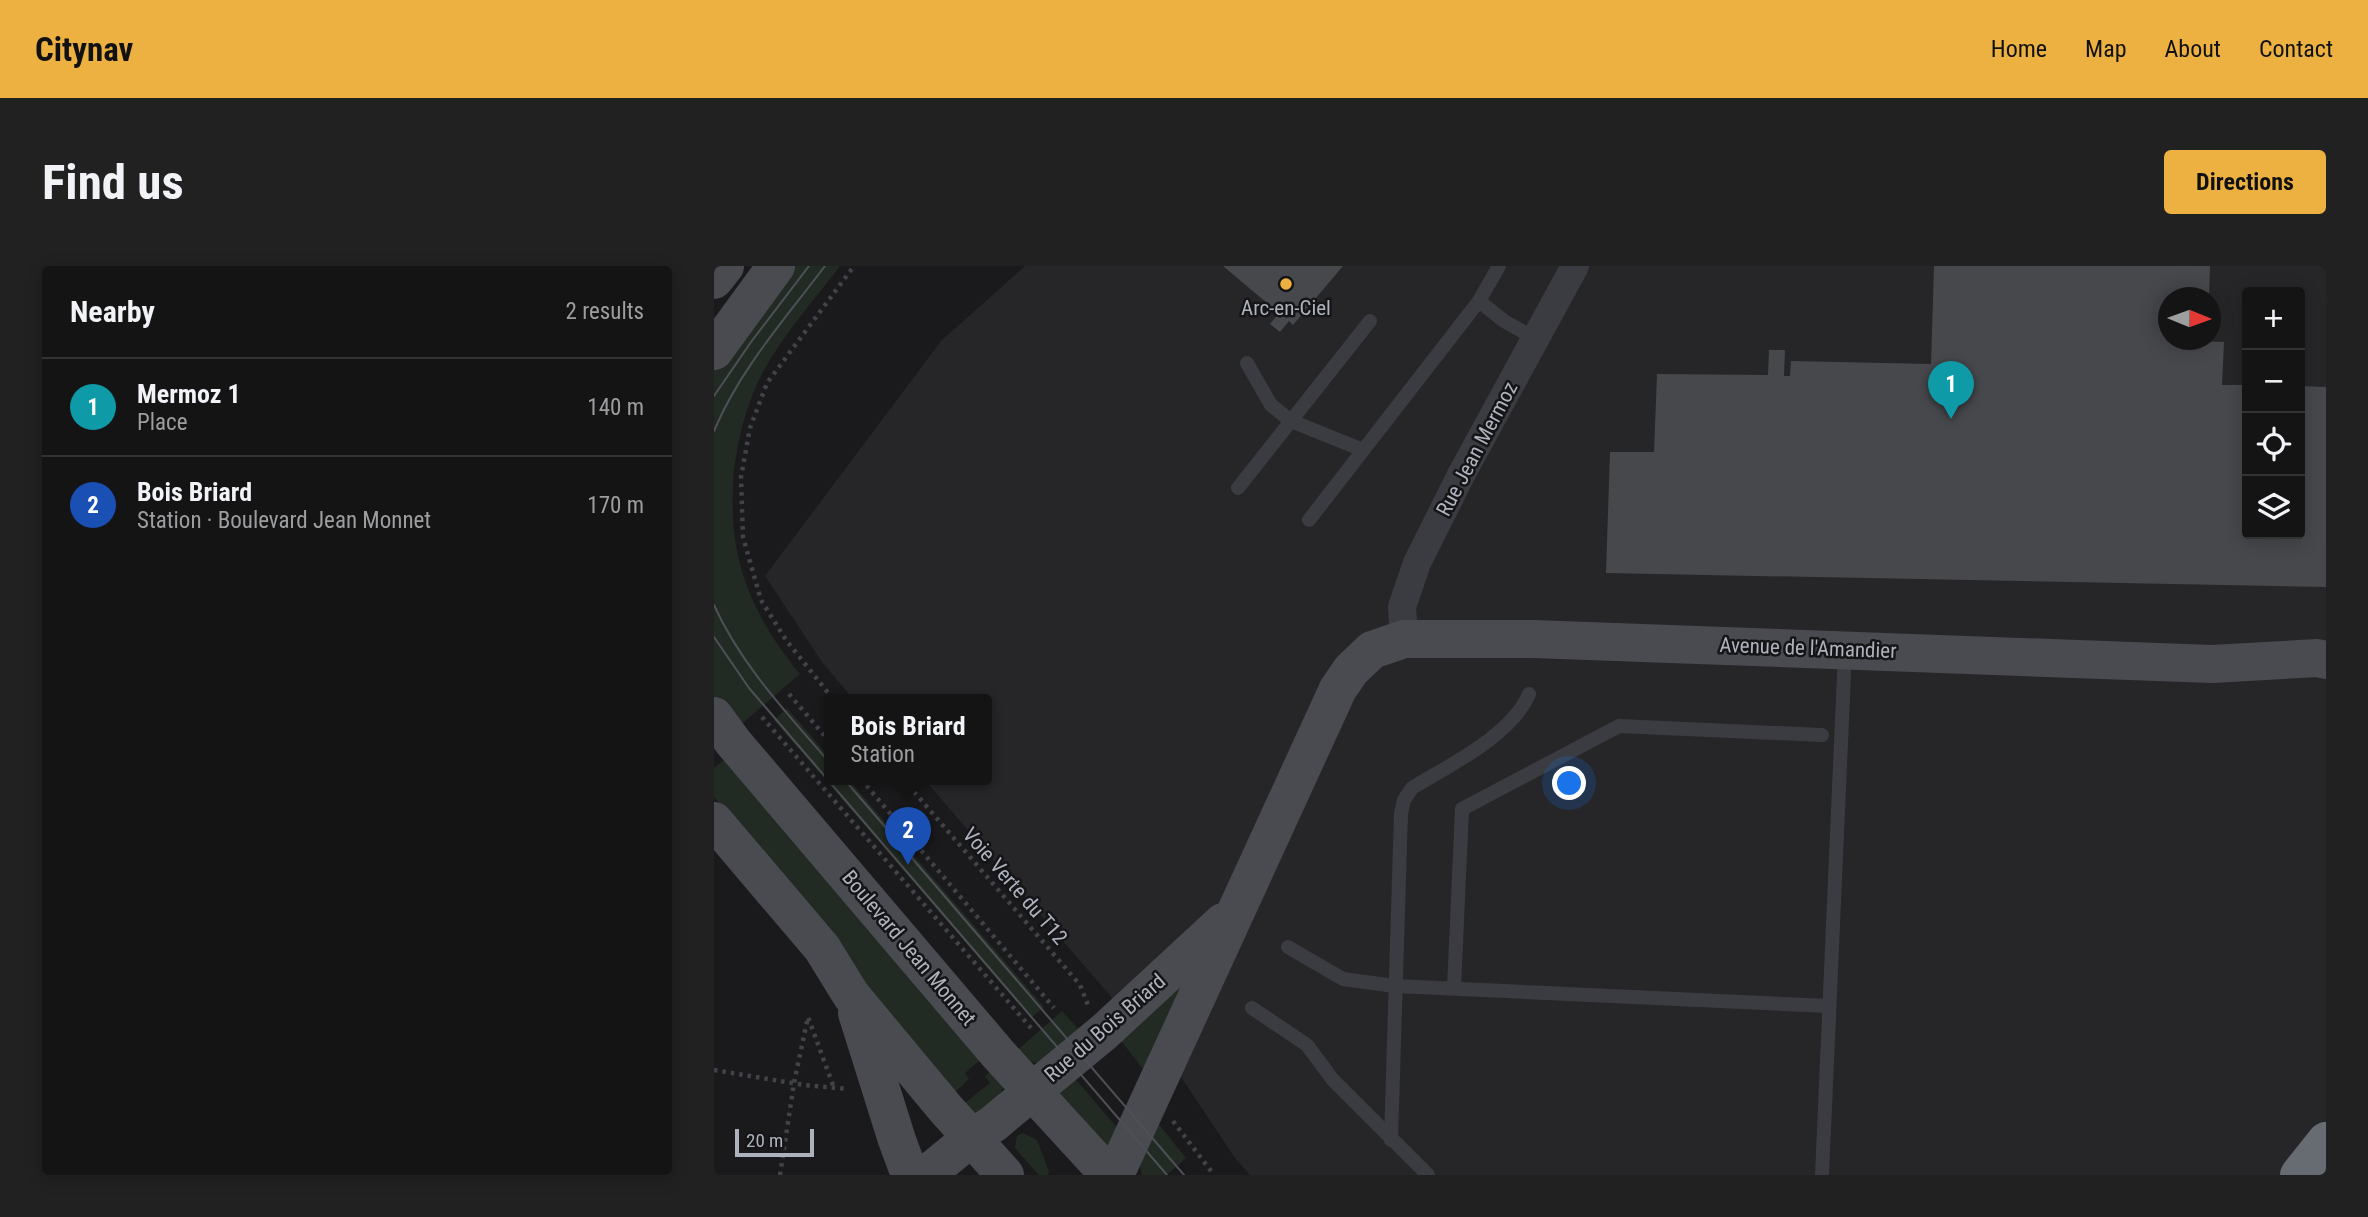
<!DOCTYPE html>
<meta charset="utf-8">
<style>
body{margin:0;font-family:"Roboto Condensed",sans-serif;background:#212122;color:#f1f3f6}
.controls{position:absolute;right:21px;top:21px;display:grid;overflow:hidden;border-radius:7px;box-shadow:0 4px 18px #0003}
.controls button{width:63px;height:63px;display:grid;place-items:center;padding:0;border:0;border-bottom:2px solid #333334;background:#141415;color:#f1f3f6;font:35px sans-serif}
.compass{position:absolute;left:1444px;top:21px;width:63px;height:63px;border-radius:50%;background:#141415;box-shadow:0 4px 18px #0003;rotate:91deg}
.scale{position:absolute;left:21px;bottom:18px;width:79px;box-sizing:border-box;padding-left:7px;border:4px solid #adb2bc;border-top:0;font-size:19px;line-height:24px;white-space:nowrap;color:#adb2bc;-webkit-text-stroke:5px #151518;paint-order:stroke}
.you{position:absolute;left:856px;top:518px;width:24px;height:24px;margin:-18px;border:5px solid #fff;border-radius:50%;background:#1a73e8;box-shadow:0 0 0 10px #1a73e833}
.badge{display:grid;place-items:center;width:46px;height:46px;border-radius:50%;background:#edb141;color:#fff;font-size:23px;font-weight:700}
.pin{position:absolute;translate:-50% -58px;filter:drop-shadow(0 2px 4px #0008)}
.pin::after{content:'';position:absolute;top:37px;width:24px;height:21px;background:inherit;clip-path:polygon(0 0,100% 0,50% 100%)}
.popup{position:absolute;left:110px;top:428px;width:168px;height:91px;box-sizing:border-box;display:grid;place-content:center;border-radius:7px;background:#141415;filter:drop-shadow(0 2px 5px #0005);font-size:23px;white-space:nowrap;color:#9d9ea0}
.popup b{font-size:26px;color:#f1f3f6}
.popup::after{content:'';position:absolute;left:50%;top:100%;margin-left:-14px;border:14px solid transparent;border-top-color:#141415}
.list{margin:0;padding:0;list-style:none}
h2{display:flex;justify-content:space-between;align-items:center;height:91px;margin:0;padding:0 28px;font-size:30px}
h2 small{font-size:23px;font-weight:400;color:#9d9ea0}
.list li{display:grid;grid-template-columns:46px 1fr auto;gap:21px;align-items:center;box-sizing:border-box;height:98px;padding:0 28px;border-top:2px solid #333334}
.list b{display:block;font-size:26px;white-space:nowrap}
.list p{margin:0;font-size:23px;white-space:nowrap;color:#9d9ea0}
.list em{font-size:23px;font-style:normal;color:#9d9ea0}
.icon{flex:none;width:38px;height:38px;fill:none;stroke:currentColor;stroke-width:2;stroke-linecap:round;stroke-linejoin:round}
.map{position:relative;flex:none;width:1612px;height:909px;overflow:hidden;border-radius:7px}
header{display:flex;align-items:center;gap:42px;box-sizing:border-box;height:98px;padding:0 35px;background:#edb141;color:#111}
header strong{font-size:33px}
nav{display:flex;gap:38px;margin-inline-start:auto;font-size:24px}
.intro{display:flex;align-items:center;justify-content:space-between;box-sizing:border-box;height:168px;padding:0 42px}
h1{margin:0;font-size:49px}
.button{padding:18px 32px;border-radius:7px;background:#edb141;color:#111;font-size:24px;font-weight:700}
main{display:flex;gap:42px;padding:0 42px}
aside{flex:1;background:#141415;border-radius:7px;box-shadow:0 4px 18px #0003}
.map>svg:first-child{display:block}
.built{fill:#262629;fill-rule:evenodd}
.green{fill:#222b23}
.building{fill:#47484c}
.lines{fill:none;stroke-linecap:round;stroke-linejoin:round}
.path{stroke:#414348;stroke-width:4.5;stroke-dasharray:3.5 5;stroke-linecap:butt}
.lane{stroke:#3b3c41;stroke-width:14}
.street{stroke:#3b3c41;stroke-width:28}
.secondary{stroke:#494b51;stroke-width:38}
.highway{stroke:#676b72;stroke-width:38}
.tram{stroke:#4e5056;stroke-width:2}
.poi-dot{fill:#edb141;stroke:#151518;stroke-width:2.5}
.labels{text-anchor:middle;stroke-width:5;stroke-linejoin:round;paint-order:stroke}
.poi-label{font-size:21px;fill:#adb2bc;stroke:#151518}
.street-label{font-size:21px;fill:#adb2bc;stroke:#151518}
</style>
<header>
<strong>Citynav</strong>
<nav><a>Home</a><a>Map</a><a>About</a><a>Contact</a></nav>
</header>
<div class="intro"><h1>Find us</h1><a class="button">Directions</a></div>
<main>
<aside>
<h2>Nearby<small>2 results</small></h2>
<ul class="list">
<li><span class="badge" style="background:#0f9aa8">1</span><div><b>Mermoz 1</b><p>Place</p></div><em>140 m</em></li>
<li><span class="badge" style="background:#1a4fb4">2</span><div><b>Bois Briard</b><p>Station · Boulevard Jean Monnet</p></div><em>170 m</em></li>
</ul>
</aside>
<div class="map">
<svg width="1612" height="909" viewBox="0 0 1612 909">
<rect width="100%" height="100%" fill="#1a1a1c"/>
<path class="built" d="M311 0H1612V895L1599 909H536L521 892 471 817 210 513H273V433H139L108 396 51 310 227 75ZM1533 26H1586V268H1533ZM1454 32H1496V74H1454Z"/>
<g class="green">
<path d="M75 0H126C98 37 63 75 43 118 13 186 8 274 42 341 54 366 69 387 86 408L24 461 0 430V103Z"/>
<path d="M73 442 115 491V513H134L330 741 317 752 60 454Z"/>
<path d="M15 490 270 791 251 807 255 813 238 829 184 764 108 658 0 531V502Z"/>
<path d="M469 717 432 807 405 772Z"/>
<path d="M348 745 369 768 328 798 313 795 301 786Z"/>
<path d="M280 803 290 820C286 831 269 845 257 848L247 840 276 817 271 810Z"/>
<path d="M358 809 406 865 396 881 387 882 345 836 346 819Z"/>
<path d="M442 855 472 892 453 909H428L426 900Z"/>
<path d="M309 867 323 874 335 905 334 909H325L301 882 303 870Z"/>
</g>
<g class="building">
<path d="M509 0H629L579 59 575 55 566 66 556 58 565 47Z"/>
<path d="M1220 0H1496L1495 32H1454V74L1510 76 1508 119H1533V268H1586V120L1612 121V321L892 307 896 186H940L943 108 1054 109 1055 84H1071L1070 110H1076L1077 95 1217 98Z"/>
</g>
<g class="lines">
<g class="path">
<path d="M75 428 115 475"/>
<path d="M119 433 72 374 47 334 29 271 27 211 36 162 53 117 140 0"/>
<path d="M48 451 317 762"/>
<path d="M147 513 340 742"/>
<path d="M189 513 366 719 374 739"/>
<path d="M0 804 90 819 134 823"/>
<path d="M459 855 500 909"/>
<path d="M66 909 80 817 94 751 120 822"/>
</g>
<g class="lane">
<path d="M765 35 785 0"/>
<path d="M533 97 557 139 577 155 649 184"/>
<path d="M524 222 656 55"/>
<path d="M595 254 765 35 790 55 822 73"/>
<path d="M574 681 629 713 681 720 1115 740"/>
<path d="M740 722 748 543 905 460 1108 469"/>
<path d="M538 742 593 779 619 814 714 909"/>
<path d="M677 874 687 547 690 534 698 522C736 499 798 469 815 428"/>
<path d="M1108 909 1131 386"/>
</g>
<path class="street" d="M690 373 688 341 703 297 747 209 861 0"/>
<g class="secondary">
<path d="M0 14 11 0"/>
<path d="M0 85 62 0"/>
<path d="M0 450 19 476 285 789 395 909"/>
<path d="M0 555 108 682 137 729 231 842 291 909"/>
<path d="M143 747 183 874 196 909"/>
<path d="M212 909 257 872 279 858 390 766 509 656"/>
<path d="M401 909 624 423 637 404 658 384 690 373H819L1498 398 1603 392 1612 394"/>
</g>
<path class="highway" d="M1585 909 1612 875"/>
<g class="tram">
<path d="M0 130 37 76 95 0"/>
<path d="M0 165C26 103 71 53 111 0"/>
<path d="M0 339C27 399 73 447 115 496"/>
<path d="M0 371 35 422 453 909"/>
<path d="M130 513 470 909"/>
</g>
</g>
<circle class="poi-dot" cx="572" cy="18" r="7"/>
<g class="labels">
<g class="poi-label">
<text x="572" y="49">Arc-en-Ciel</text>
</g>
<g class="street-label">
<text transform="translate(763 183) rotate(-62)" y="7">Rue Jean Mermoz</text>
<text transform="translate(1094 382) rotate(2)" y="7">Avenue de l'Amandier</text>
<text transform="translate(301 620) rotate(49)" y="7">Voie Verte du T12</text>
<text transform="translate(195 682) rotate(50)" y="7">Boulevard Jean Monnet</text>
<text transform="translate(391 762) rotate(-41)" y="7">Rue du Bois Briard</text>
</g>
</g>
</svg>
<div class="controls">
<button>+</button>
<button>−</button>
<button><svg class="icon" aria-label="locate" viewBox="0 0 24 24"><circle cx="12" cy="12" r="6"/><path d="M12 2v4M12 18v4M2 12h4M18 12h4"/></svg></button>
<button><svg class="icon" aria-label="layers" viewBox="0 0 24 24"><path d="M12 4l9 5-9 5-9-5zM3 14l9 5 9-5"/></svg></button>
</div>
<svg class="compass" viewBox="-18 -18 36 36"><path d="M0-13l5 13h-10z" fill="#e53935"/><path d="M0 13l5-13h-10z" fill="#9d9ea0"/></svg>
<div class="scale">20 m</div>
<div class="you"></div>
<div class="pin badge" style="left:1237px;top:153px;background:#0f9aa8">1</div>
<div class="pin badge" style="left:194px;top:599px;background:#1a4fb4">2</div>
<div class="popup"><b>Bois Briard</b>Station</div>
</div>
</main>
